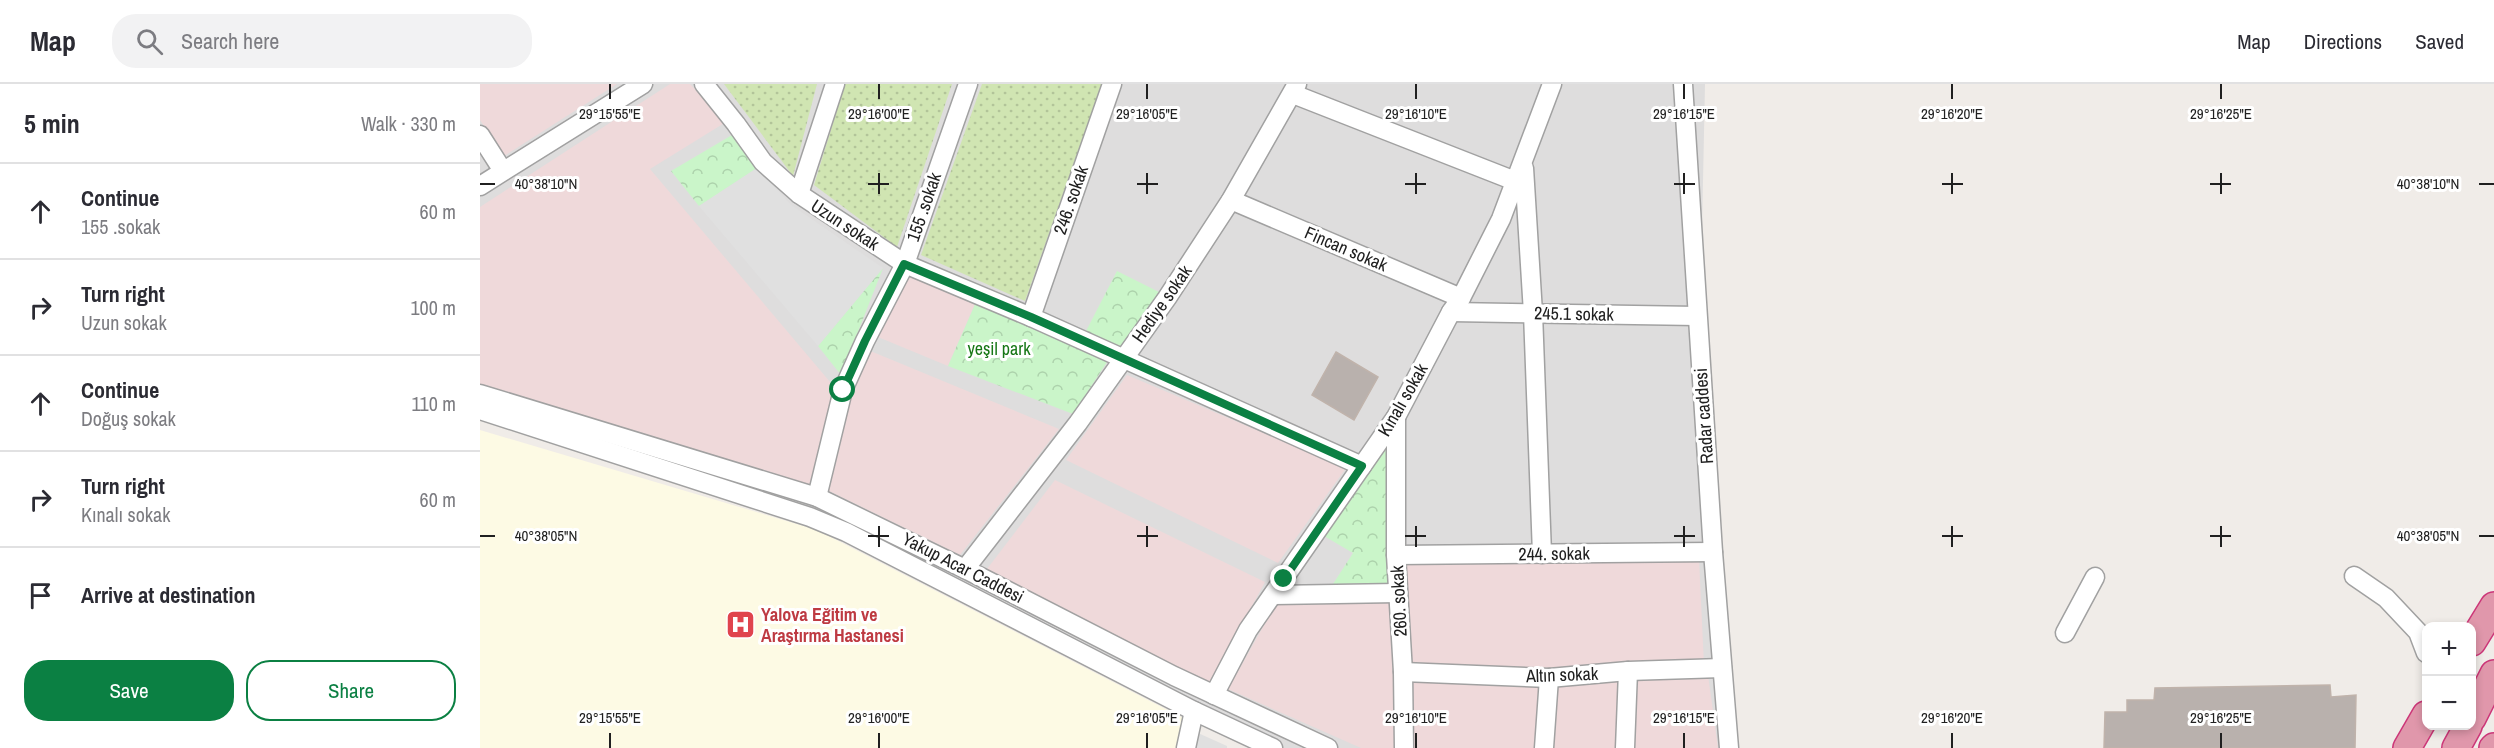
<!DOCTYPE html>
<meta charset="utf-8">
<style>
body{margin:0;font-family:"Archivo Narrow",sans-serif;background:#f2f2f3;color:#2b2b33}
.controls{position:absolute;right:18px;bottom:18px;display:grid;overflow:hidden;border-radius:12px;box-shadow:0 3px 9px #0003}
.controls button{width:54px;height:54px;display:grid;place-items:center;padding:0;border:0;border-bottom:2px solid #e1e1e2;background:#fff;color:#2b2b33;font:30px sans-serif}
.stop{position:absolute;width:18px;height:18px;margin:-14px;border:4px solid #0b8043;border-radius:50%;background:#fff}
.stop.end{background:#0b8043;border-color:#fff;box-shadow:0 2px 6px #0008}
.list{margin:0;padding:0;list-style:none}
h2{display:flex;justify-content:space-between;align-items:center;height:78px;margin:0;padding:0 24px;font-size:26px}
h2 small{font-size:20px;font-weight:400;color:#7c7c81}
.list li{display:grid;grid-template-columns:39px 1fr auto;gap:18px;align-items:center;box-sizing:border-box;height:96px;padding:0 24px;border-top:2px solid #e1e1e2}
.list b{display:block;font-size:22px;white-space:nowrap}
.list p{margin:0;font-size:20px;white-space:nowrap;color:#7c7c81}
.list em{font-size:20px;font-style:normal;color:#7c7c81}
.actions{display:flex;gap:12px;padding:18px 24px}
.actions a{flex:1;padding:14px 0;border:2px solid #0b8043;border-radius:24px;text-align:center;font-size:21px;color:#0b8043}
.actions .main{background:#0b8043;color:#fff}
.icon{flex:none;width:33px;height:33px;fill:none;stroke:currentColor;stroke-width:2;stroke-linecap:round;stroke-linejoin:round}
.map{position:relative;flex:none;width:2014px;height:664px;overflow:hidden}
header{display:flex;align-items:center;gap:36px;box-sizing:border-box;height:84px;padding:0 30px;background:#fff;border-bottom:2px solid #e1e1e2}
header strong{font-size:28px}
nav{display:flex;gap:33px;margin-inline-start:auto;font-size:21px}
.search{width:420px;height:54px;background:#f2f2f3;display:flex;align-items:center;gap:15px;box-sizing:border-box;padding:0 21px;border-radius:24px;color:#7c7c81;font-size:22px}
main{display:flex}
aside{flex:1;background:#fff}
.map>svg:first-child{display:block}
.residential{fill:#dedddd}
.commercial{fill:#efd9da}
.education{fill:#fdfae4}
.grass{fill:url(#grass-dots)}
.park{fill:url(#park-crowns)}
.parking{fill:#e0e0e0}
.building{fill:#b9b1ad;stroke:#c0b3ab;stroke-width:1.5}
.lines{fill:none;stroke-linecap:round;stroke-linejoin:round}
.minor-casing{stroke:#a1a1a1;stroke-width:21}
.highway-casing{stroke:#cc3678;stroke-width:30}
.minor{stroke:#fff;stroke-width:18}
.highway{stroke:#e097ab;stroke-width:27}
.route{stroke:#0b8043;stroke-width:8}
.ticks{fill:none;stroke:#202020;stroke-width:2}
.labels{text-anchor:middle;stroke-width:6;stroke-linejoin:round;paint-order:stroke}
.street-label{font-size:18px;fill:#202020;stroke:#fff}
.park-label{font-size:18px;fill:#177716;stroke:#fff}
.health-label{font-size:18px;font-weight:bold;fill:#be3a42;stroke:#fff;text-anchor:start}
.ticks-label{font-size:15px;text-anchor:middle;fill:#202020;stroke:#fff;stroke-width:6;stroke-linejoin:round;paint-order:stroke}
</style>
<header>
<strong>Map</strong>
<div class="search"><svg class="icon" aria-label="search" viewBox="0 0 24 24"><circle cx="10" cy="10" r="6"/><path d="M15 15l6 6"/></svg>Search here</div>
<nav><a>Map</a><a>Directions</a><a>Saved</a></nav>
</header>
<main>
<aside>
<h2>5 min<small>Walk · 330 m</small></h2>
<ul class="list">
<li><svg class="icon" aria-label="ahead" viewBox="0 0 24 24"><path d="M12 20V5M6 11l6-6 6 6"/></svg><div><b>Continue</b><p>155 .sokak</p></div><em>60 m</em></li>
<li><svg class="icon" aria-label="right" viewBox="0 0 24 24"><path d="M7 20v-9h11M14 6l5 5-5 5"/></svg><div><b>Turn right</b><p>Uzun sokak</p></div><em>100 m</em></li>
<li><svg class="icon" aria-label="ahead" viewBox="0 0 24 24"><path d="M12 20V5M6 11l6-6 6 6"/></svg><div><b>Continue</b><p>Doğuş sokak</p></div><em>110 m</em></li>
<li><svg class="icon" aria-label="right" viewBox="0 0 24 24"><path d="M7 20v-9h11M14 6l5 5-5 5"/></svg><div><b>Turn right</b><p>Kınalı sokak</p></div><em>60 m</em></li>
<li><svg class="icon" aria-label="arrive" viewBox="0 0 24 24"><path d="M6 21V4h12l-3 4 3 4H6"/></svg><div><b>Arrive at destination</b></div></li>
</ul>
<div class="actions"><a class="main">Save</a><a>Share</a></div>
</aside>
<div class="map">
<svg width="2014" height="664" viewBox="0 0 2014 664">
<defs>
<pattern id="grass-dots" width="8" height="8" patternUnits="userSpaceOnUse" patternTransform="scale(1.5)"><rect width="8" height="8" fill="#d0e5b2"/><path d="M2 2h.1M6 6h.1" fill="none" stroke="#b2c499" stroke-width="1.8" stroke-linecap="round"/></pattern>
<pattern id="park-crowns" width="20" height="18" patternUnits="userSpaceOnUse" patternTransform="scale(1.5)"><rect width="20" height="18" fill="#caf5c9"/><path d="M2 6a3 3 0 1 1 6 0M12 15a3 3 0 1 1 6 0" fill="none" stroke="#add2ac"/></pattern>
</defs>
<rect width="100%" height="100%" fill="#f0ece8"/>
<path class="residential" d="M0 0H1225L1221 195 1257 664H803L520 524 355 434 0 277Z"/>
<g class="commercial">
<path d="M0 0H137L24 72 0 36Z"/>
<path d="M190 0H210L246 38 170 85 356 305 334 406 0 302V123Z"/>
<path d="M426 191 496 218 468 282 398 253Z"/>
<path d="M388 266 579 345 480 471 347 406 370 309Z"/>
<path d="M647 291 866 384 798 479 586 376Z"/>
<path d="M575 396 785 498 730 600 507 485Z"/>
<path d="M1219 475 1224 581 1064 588 929 583 925 479Z"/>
<path d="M910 516 916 664H881L748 605 797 518Z"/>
<path d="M1228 591 1238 664H1153L1157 596Z"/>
<path d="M930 595 1063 600 1057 664H932Z"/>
<path d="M1140 595 1139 664H1069L1074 600Z"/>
</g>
<path class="education" d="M0 346 337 446 705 635 700 664H0Z"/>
<g class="grass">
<path d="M244 0H337L313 92Z"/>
<path d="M365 0H472L417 163 334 101Z"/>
<path d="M502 0H622L545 217 441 171Z"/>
</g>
<g class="park">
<path d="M252 51 277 84 219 122 191 87Z"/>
<path d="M403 184 361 291 338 262Z"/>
<path d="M637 187 679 208 640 265 605 249Z"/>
<path d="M496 218 629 275 593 330 468 282Z"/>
<path d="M906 361 909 499 853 500 873 469 844 452Z"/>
</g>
<g class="parking">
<path d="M277 84 311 121 403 184 338 262 219 122Z"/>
<path d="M718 649 747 662V664H715Z"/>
</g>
<g class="building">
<path d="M856 268 898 293 874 336 832 311Z"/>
<path d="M1850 601 1851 613 1876 611 1875 664H1624L1625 628H1647V616H1674L1675 604Z"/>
</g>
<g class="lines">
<defs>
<g id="minor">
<path d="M224 0 256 40 283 78 319 110 425 180 551 233 882 382"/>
<path d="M1203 0 1233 468 1249 664"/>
<path d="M813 10 1035 97"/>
<path d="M0 51 23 87"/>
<path d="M1044 84 1053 229 1062 470"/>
<path d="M0 102 163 0"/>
<path d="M319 110 355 0"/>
<path d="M751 116 981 214"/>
<path d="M971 228 1217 232"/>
<path d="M551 233 632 0"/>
<path d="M0 310 337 413 485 485 694 592 848 664"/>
<path d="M0 326 330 433 366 448 714 627 793 664"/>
<path d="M916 333V471L923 588 924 664"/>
<path d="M337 413 363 306 385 257 425 180 488 0"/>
<path d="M916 471 1233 468"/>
<path d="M485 485 598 339 687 214 751 116 817 0"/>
<path d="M1874 492 1906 514 1938 548 1946 569"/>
<path d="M794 511 918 509"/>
<path d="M1585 549 1615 493"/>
<path d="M923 588 1069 594 1148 587 1242 584"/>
<path d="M734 611 768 546 916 333 971 228 981 214 1021 135 1072 0"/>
<path d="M706 664 714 627"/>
<path d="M1064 664 1069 594"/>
<path d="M1145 664 1148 587"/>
</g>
<g id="highway">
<path d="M1992 558 2014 522"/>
<path d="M1992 634 2014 590"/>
<path d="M1927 664 1946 631"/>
<path d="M1976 664 1988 642"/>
<path d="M2013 664 2014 663"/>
</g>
</defs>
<use href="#minor" class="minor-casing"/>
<use href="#highway" class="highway-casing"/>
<use href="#minor" class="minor"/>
<use href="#highway" class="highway"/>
</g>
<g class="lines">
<path class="route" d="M363 306 385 257 424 180 551 233 882 382 804 495"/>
</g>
<path class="ticks" d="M130 0V15M399 0V15M667 0V15M936 0V15M1204 0V15M1472 0V15M1741 0V15M399 89V110M667 89V110M936 89V110M1204 89V110M1472 89V110M1741 89V110M0 100H15M388 100H409M657 100H678M925 100H946M1194 100H1215M1462 100H1483M1730 100H1751M1999 100H2014M399 442V463M667 442V463M936 442V463M1204 442V463M1472 442V463M1741 442V463M0 452H15M388 452H409M657 452H678M925 452H946M1194 452H1215M1462 452H1483M1730 452H1751M1999 452H2014M130 649V664M399 649V664M667 649V664M936 649V664M1204 649V664M1472 649V664M1741 649V664"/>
<defs>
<symbol id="hospital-square" viewBox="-11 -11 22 22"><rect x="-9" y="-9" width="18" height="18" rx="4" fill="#e0444e" stroke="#fff"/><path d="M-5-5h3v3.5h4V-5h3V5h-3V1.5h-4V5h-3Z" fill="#fff"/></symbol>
</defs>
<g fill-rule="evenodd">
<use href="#hospital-square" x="244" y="524" width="33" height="33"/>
</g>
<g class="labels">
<g class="street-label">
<text transform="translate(591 116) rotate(-71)" y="6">246. sokak</text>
<text transform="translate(444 123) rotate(-71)" y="6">155 .sokak</text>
<text transform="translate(365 141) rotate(33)" y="6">Uzun sokak</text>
<text transform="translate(866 165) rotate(23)" y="6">Fincan sokak</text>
<text transform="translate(682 220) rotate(-55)" y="6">Hediye sokak</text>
<text transform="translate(1094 230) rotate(1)" y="6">245.1 sokak</text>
<text transform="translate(923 316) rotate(-60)" y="6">Kınalı sokak</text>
<text transform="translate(1224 332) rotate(-94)" y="6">Radar caddesi</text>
<text transform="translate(1074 470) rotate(-1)" y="6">244. sokak</text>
<text transform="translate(483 484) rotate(27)" y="6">Yakup Acar Caddesi</text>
<text transform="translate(919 517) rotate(-93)" y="6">260. sokak</text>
<text transform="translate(1082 591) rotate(-2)" y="6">Altın sokak</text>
</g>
<g class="park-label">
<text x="519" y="271">yeşil park</text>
</g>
<g class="health-label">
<text x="281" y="537">Yalova Eğitim ve<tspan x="281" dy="21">Araştırma Hastanesi</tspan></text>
</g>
</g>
<g class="ticks-label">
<text x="130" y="35">29°15'55"E</text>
<text x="399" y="35">29°16'00"E</text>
<text x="667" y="35">29°16'05"E</text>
<text x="936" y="35">29°16'10"E</text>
<text x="1204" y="35">29°16'15"E</text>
<text x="1472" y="35">29°16'20"E</text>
<text x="1741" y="35">29°16'25"E</text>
<text x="66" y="105">40°38'10"N</text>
<text x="1948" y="105">40°38'10"N</text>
<text x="66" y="457">40°38'05"N</text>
<text x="1948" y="457">40°38'05"N</text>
<text x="130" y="639">29°15'55"E</text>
<text x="399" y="639">29°16'00"E</text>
<text x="667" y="639">29°16'05"E</text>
<text x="936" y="639">29°16'10"E</text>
<text x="1204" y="639">29°16'15"E</text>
<text x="1472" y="639">29°16'20"E</text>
<text x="1741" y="639">29°16'25"E</text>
</g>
</svg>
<div class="controls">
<button>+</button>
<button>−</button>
</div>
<div class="stop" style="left:363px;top:306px"></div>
<div class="stop end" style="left:804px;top:495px"></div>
</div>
</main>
